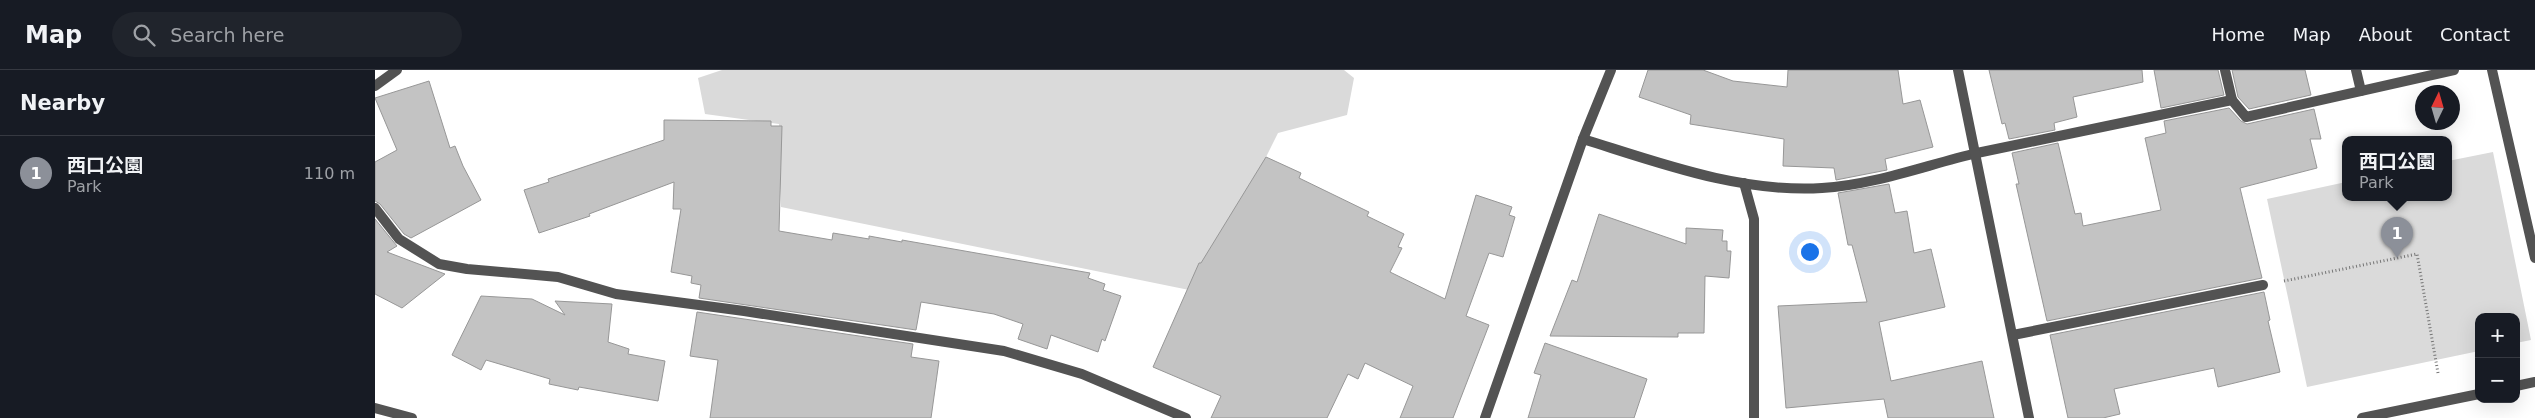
<!DOCTYPE html>
<meta charset="utf-8">
<style>
body{margin:0;font-family:"DejaVu Sans","Noto Sans JP",sans-serif;background:#20242c;color:#f1f3f6}
.controls{position:absolute;right:15px;bottom:15px;display:grid;overflow:hidden;border-radius:10px;box-shadow:0 5px 20px #0002}
.controls button{width:45px;height:45px;display:grid;place-items:center;padding:0;border:0;border-bottom:1px solid #363941;background:#171b24;color:#f1f3f6;font:25px sans-serif}
.compass{position:absolute;left:2040px;top:15px;width:45px;height:45px;border-radius:50%;background:#171b24;box-shadow:0 5px 20px #0002;rotate:5deg}
.you{position:absolute;left:1434px;top:181px;width:18px;height:18px;margin:-12px;border:4px solid #fff;border-radius:50%;background:#1a73e8;box-shadow:0 0 0 8px #1a73e833}
.badge{display:grid;place-items:center;width:32px;height:32px;border-radius:50%;background:#8c9099;color:#fff;font-size:16px;font-weight:700}
.pin{position:absolute;translate:-50% -41px;filter:drop-shadow(0 1px 2px #0008)}
.pin::after{content:'';position:absolute;top:26px;width:18px;height:15px;background:inherit;clip-path:polygon(0 0,100% 0,50% 100%)}
.popup{position:absolute;left:1967px;top:66px;width:110px;height:65px;box-sizing:border-box;display:grid;place-content:center;border-radius:10px;background:#171b24;filter:drop-shadow(0 1px 4px #0005);font-size:16px;white-space:nowrap;color:#9ea1a6}
.popup b{font-size:19px;color:#f1f3f6}
.popup::after{content:'';position:absolute;left:50%;top:100%;margin-left:-10px;border:10px solid transparent;border-top-color:#171b24}
.list{margin:0;padding:0;list-style:none}
h2{display:flex;justify-content:space-between;align-items:center;height:65px;margin:0;padding:0 20px;font-size:21px}
h2 small{font-size:16px;font-weight:400;color:#9ea1a6}
.list li{display:grid;grid-template-columns:32px 1fr auto;gap:15px;align-items:center;box-sizing:border-box;height:75px;padding:0 20px;border-top:1px solid #363941}
.list b{display:block;font-size:19px;white-space:nowrap}
.list p{margin:0;font-size:16px;white-space:nowrap;color:#9ea1a6}
.list em{font-size:16px;font-style:normal;color:#9ea1a6}
.icon{flex:none;width:28px;height:28px;fill:none;stroke:currentColor;stroke-width:2;stroke-linecap:round;stroke-linejoin:round}
.map{position:relative;flex:none;width:2160px;height:348px;overflow:hidden}
header{display:flex;align-items:center;gap:30px;box-sizing:border-box;height:70px;padding:0 25px;background:#171b24;border-bottom:1px solid #363941}
header strong{font-size:24px}
nav{display:flex;gap:28px;margin-inline-start:auto;font-size:18px}
.search{width:350px;height:45px;background:#20242c;display:flex;align-items:center;gap:12px;box-sizing:border-box;padding:0 18px;border-radius:28px;color:#9ea1a6;font-size:19px}
main{display:flex}
aside{flex:1;background:#171b24}
.map>svg:first-child{display:block}
.green{fill:#dadada}
.building{fill:#c3c3c3;stroke:#979797}
.lines{fill:none;stroke-linecap:round;stroke-linejoin:round}
.path{stroke:#757575;stroke-width:3;stroke-dasharray:1 2.5;stroke-linecap:butt}
.service{stroke:#535353;stroke-width:10}
.minor{stroke:#535353;stroke-width:10}
.tertiary{stroke:#535353;stroke-width:10}
</style>
<header>
<strong>Map</strong>
<div class="search"><svg class="icon" aria-label="search" viewBox="0 0 24 24"><circle cx="10" cy="10" r="6"/><path d="M15 15l6 6"/></svg>Search here</div>
<nav><a>Home</a><a>Map</a><a>About</a><a>Contact</a></nav>
</header>
<main>
<aside>
<h2>Nearby<small></small></h2>
<ul class="list">
<li><span class="badge">1</span><div><b>西口公園</b><p>Park</p></div><em>110 m</em></li>
</ul>
</aside>
<div class="map">
<svg width="2160" height="348" viewBox="0 0 2160 348">
<rect width="100%" height="100%" fill="#fff"/>
<g class="green">
<path d="M347 0H969L979 8 972 45 903 63 824 222 406 137 404 54 330 44 323 8Z"/>
<path d="M2118 82 2156 270 2141 273V247H2104V281L1932 317 1892 129 1971 112V127H2073V91Z"/>
</g>
<g class="building">
<path d="M1273 0H1328L1358 11 1412 17 1413 0H1523L1528 34 1545 30 1558 77 1510 89 1512 100 1466 109 1461 110 1459 98 1408 96 1409 69 1315 54 1316 45 1264 27Z"/>
<path d="M1614 0H1767L1768 12 1698 27 1702 47 1679 53 1680 60 1634 69 1630 53 1627 54Z"/>
<path d="M1779 0H1843L1849 25 1786 38Z"/>
<path d="M1857 0H1930L1936 25 1874 39 1863 27Z"/>
<path d="M54 11 75 78 80 76 88 96 106 130 36 168 29 164 5 134 0 131V92L22 80 0 28Z"/>
<path d="M1854 38 1866 51 1872 54 1939 39 1946 69H1935L1942 98 1865 118 1887 208 1672 251 1641 114H1644L1637 83 1683 73 1700 144 1706 143 1708 156 1786 140 1770 68 1791 63 1789 51Z"/>
<path d="M289 50 396 51V56H407L404 161 457 170 458 163 494 169V166L527 172V170L715 203 713 208 730 214 728 220 746 226 730 271 727 269 723 282 676 265 672 279 643 269 648 254 619 244 546 232 541 260 324 228 326 215 316 213 317 206 296 202 306 139H298L299 112 214 144 215 146 164 163 149 120 174 112 173 109 289 70Z"/>
<path d="M891 87 926 103 924 108 994 142 992 146 1029 164 1023 177 1027 178 1015 202 1070 229 1101 125 1137 137 1134 145 1140 147 1128 187 1114 183 1091 246 1114 255 1078 348H1025L1038 316 990 293 983 309 973 304 952 348H836L846 326 778 297 824 193H826Z"/>
<path d="M1514 114 1520 143 1532 141 1539 183 1556 179 1570 237 1504 252 1516 311 1607 291 1619 348H1513L1509 329 1411 338 1403 236 1492 232 1477 175H1473L1463 123Z"/>
<path d="M1224 144 1311 174V158L1348 160 1347 171H1352V181H1356L1354 208 1330 206 1329 263H1303V267L1175 266 1197 210 1202 212Z"/>
<path d="M0 149 22 176 12 182 70 204 27 238 0 224Z"/>
<path d="M1889 222 1895 250 1893 251 1905 302 1843 317 1839 298 1739 319 1745 344 1728 348H1693L1675 265Z"/>
<path d="M106 226 157 229 190 245 180 231 237 234 233 272 254 279 253 284 290 291 283 331 204 317 203 320 174 314 175 309 111 290 106 300 77 285Z"/>
<path d="M322 242 538 274 536 287 564 291 556 348H335L343 290 315 286Z"/>
<path d="M1170 273 1272 309 1259 348H1153L1166 305 1159 303Z"/>
</g>
<g class="lines">
<path class="path" d="M1909 211 2042 184 2063 303"/>
<path class="service" d="M0 16 22 0"/>
<g class="minor">
<path d="M1850 0 1857 30"/>
<path d="M1981 0 1986 21"/>
<path d="M2117 0 2160 188"/>
<path d="M1208 69C1285 93 1365 123 1447 118 1499 115 1551 95 1602 83 1687 65 1772 48 1857 30L1871 47 2079 0"/>
<path d="M1369 113 1379 149V348"/>
<path d="M0 138 24 169 64 194 92 199 183 207 241 224 369 241 629 281 707 304 811 348"/>
<path d="M1638 265 1888 215"/>
<path d="M1110 348 1208 69 1236 0"/>
</g>
<g class="tertiary">
<path d="M1583 0 1654 348"/>
<path d="M2141 316 2160 312"/>
<path d="M0 338 37 348"/>
<path d="M1987 348 2104 324"/>
</g>
</g>
</svg>
<div class="controls">
<button>+</button>
<button>−</button>
</div>
<svg class="compass" viewBox="-18 -18 36 36"><path d="M0-13l5 13h-10z" fill="#e53935"/><path d="M0 13l5-13h-10z" fill="#9ea1a6"/></svg>
<div class="you"></div>
<div class="pin badge" style="left:2022px;top:188px">1</div>
<div class="popup"><b>西口公園</b>Park</div>
</div>
</main>
